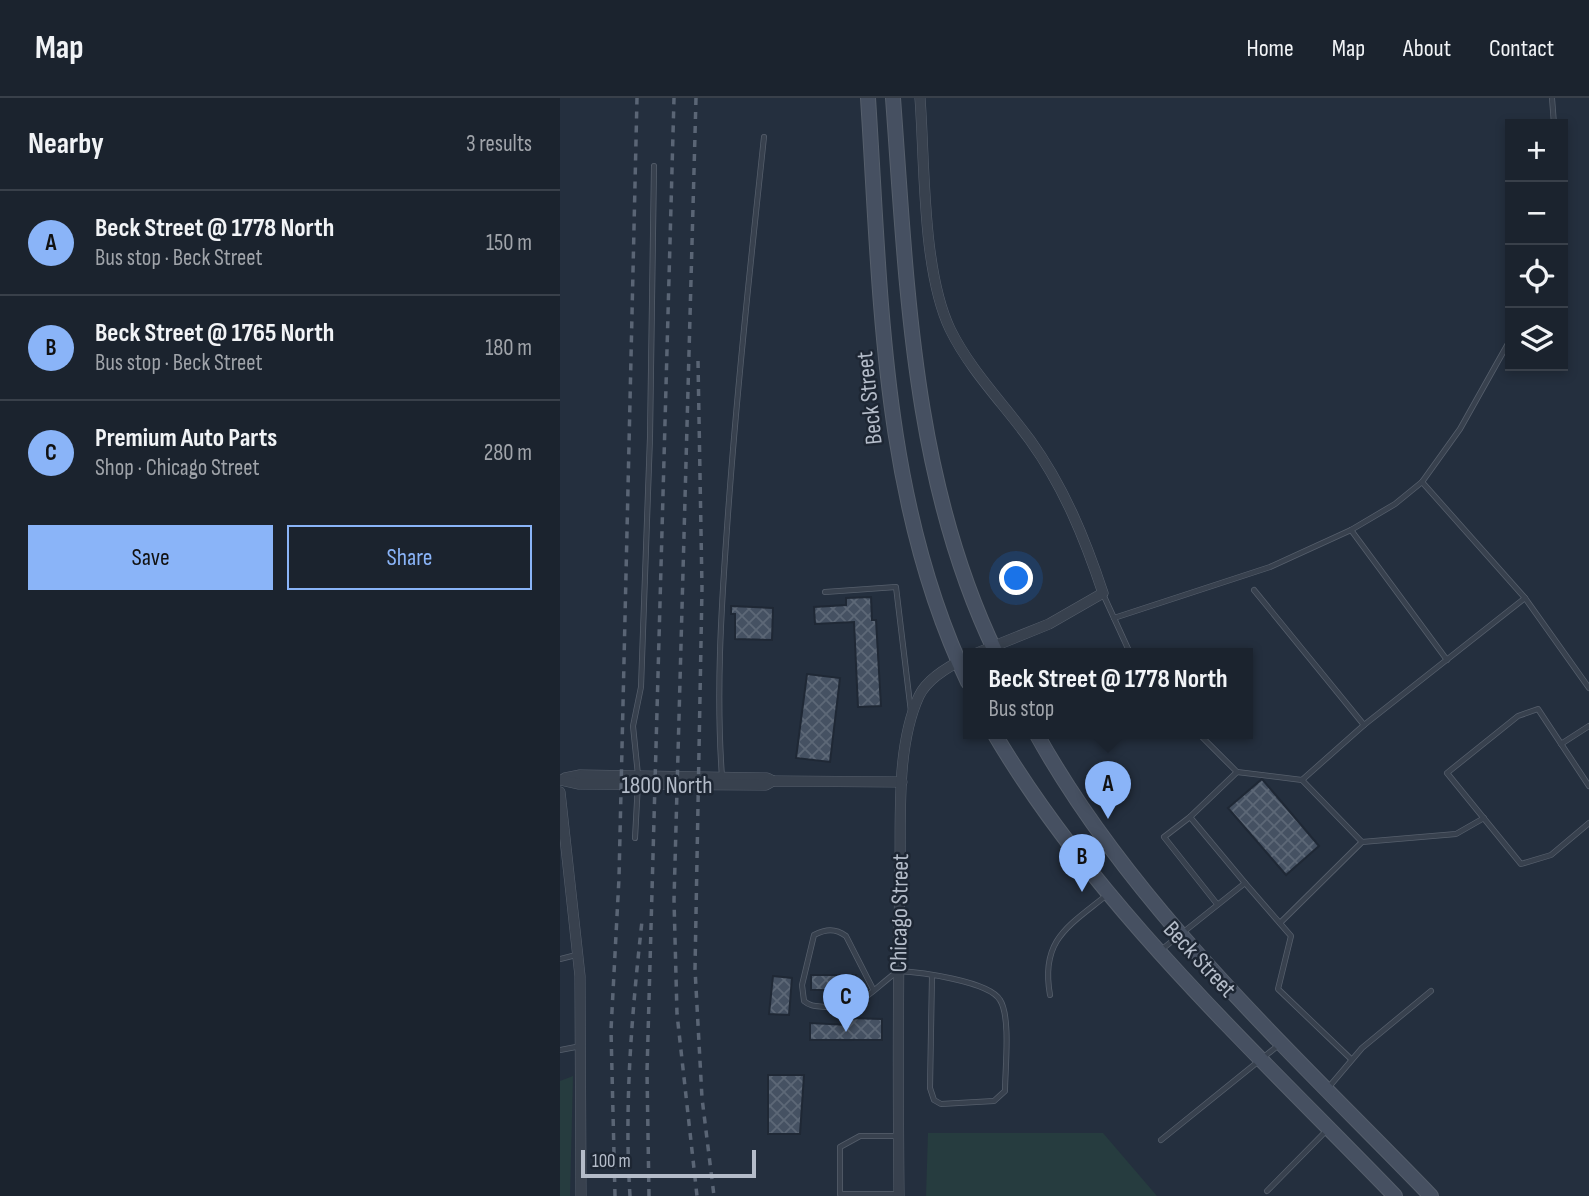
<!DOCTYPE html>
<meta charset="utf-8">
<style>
body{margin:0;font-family:"Sofia Sans Condensed",sans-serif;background:#282f3a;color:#f1f3f6}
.controls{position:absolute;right:21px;top:21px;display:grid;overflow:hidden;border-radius:0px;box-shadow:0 4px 10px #0003}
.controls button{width:63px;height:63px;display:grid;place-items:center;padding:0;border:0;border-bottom:2px solid #39404a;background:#1b232e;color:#f1f3f6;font:35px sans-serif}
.scale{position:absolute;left:21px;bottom:18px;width:175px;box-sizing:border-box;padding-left:7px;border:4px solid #b4bcc9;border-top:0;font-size:19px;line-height:24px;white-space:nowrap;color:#b4bcc9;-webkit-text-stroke:5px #1d2633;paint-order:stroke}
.you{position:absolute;left:457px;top:481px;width:24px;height:24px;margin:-18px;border:5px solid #fff;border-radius:50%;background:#1a73e8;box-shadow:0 0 0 10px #1a73e833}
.badge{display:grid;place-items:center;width:46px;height:46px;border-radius:50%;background:#8ab4f8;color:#111;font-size:23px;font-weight:700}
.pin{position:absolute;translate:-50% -58px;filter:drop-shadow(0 2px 4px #0008)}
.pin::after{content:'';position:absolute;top:37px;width:24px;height:21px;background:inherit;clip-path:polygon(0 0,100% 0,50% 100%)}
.popup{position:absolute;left:403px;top:550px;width:290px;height:91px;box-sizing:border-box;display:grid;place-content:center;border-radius:0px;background:#1b232e;filter:drop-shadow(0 2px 5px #0005);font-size:23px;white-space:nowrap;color:#a0a4aa}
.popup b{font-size:26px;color:#f1f3f6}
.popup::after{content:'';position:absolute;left:50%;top:100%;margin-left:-14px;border:14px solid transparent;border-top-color:#1b232e}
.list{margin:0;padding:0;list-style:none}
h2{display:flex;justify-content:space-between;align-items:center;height:91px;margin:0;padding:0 28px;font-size:30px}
h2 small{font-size:23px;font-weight:400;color:#a0a4aa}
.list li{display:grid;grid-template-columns:46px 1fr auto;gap:21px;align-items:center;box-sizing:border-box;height:105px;padding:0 28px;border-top:2px solid #39404a}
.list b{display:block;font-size:26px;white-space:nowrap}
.list p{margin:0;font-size:23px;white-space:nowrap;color:#a0a4aa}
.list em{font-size:23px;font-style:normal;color:#a0a4aa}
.actions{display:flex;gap:14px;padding:21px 28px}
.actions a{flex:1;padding:16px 0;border:2px solid #8ab4f8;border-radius:0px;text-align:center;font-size:24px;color:#8ab4f8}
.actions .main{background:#8ab4f8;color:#111}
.icon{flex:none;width:38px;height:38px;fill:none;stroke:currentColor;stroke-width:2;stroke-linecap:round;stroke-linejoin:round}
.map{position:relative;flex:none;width:1029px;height:1098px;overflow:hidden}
header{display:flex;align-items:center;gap:42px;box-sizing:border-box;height:98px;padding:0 35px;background:#1b232e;border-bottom:2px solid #39404a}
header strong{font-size:33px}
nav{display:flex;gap:38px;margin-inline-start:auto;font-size:24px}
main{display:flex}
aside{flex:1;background:#1b232e}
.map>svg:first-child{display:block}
.grass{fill:#263c3f}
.building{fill:url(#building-cross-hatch);stroke:#1f2835;stroke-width:2}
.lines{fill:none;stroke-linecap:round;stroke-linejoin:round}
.lane-casing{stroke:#565f6c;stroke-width:6}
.street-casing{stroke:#565f6c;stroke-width:11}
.secondary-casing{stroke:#565f6c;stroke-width:16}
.lane{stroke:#38414e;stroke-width:4.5}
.street{stroke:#38414e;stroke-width:10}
.secondary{stroke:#465061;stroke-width:14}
.rail{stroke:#5a6575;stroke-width:3.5;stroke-dasharray:7 7;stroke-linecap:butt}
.labels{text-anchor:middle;stroke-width:5;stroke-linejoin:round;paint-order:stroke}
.street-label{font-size:24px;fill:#b4bcc9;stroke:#1d2633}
</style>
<header>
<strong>Map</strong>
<nav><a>Home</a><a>Map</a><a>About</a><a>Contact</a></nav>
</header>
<main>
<aside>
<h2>Nearby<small>3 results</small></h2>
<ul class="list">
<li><span class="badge">A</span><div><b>Beck Street @ 1778 North</b><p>Bus stop · Beck Street</p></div><em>150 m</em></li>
<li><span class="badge">B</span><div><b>Beck Street @ 1765 North</b><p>Bus stop · Beck Street</p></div><em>180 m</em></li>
<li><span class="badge">C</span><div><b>Premium Auto Parts</b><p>Shop · Chicago Street</p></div><em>280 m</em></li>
</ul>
<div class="actions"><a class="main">Save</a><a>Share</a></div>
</aside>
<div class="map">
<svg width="1029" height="1098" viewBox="0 0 1029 1098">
<defs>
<pattern id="building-cross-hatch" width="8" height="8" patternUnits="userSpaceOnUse" patternTransform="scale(1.75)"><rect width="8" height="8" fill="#455162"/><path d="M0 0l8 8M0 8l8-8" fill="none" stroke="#5d6877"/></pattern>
</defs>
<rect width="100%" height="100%" fill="#242f3e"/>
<g class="grass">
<path d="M13 978 10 1098H0V983Z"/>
<path d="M368 1035H543L597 1098H366Z"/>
</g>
<g class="building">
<path d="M311 499 312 522H316L321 608 298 609 294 524 255 526 254 509 286 507V500Z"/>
<path d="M171 508 213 510 212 542 175 541V516H171Z"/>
<path d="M247 576 280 580 270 664 236 660Z"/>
<path d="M702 681 759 748 726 777 668 710Z"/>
<path d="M251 877H296L295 892H251Z"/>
<path d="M213 878 232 880 229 917 209 916Z"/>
<path d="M291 920 322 921V942H250V925L289 927Z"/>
<path d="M208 977H244L240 1036H208Z"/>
</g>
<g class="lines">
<defs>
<g id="lane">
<path d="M992 0 994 26"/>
<path d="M791 432 887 562"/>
<path d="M694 492 804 627"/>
<path d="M265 494 336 489 351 614"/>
<path d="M543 496 570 555"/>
<path d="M965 500 1029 590"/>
<path d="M554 520 710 469 791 432 835 406 862 384 900 331 950 242"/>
<path d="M638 635 677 674 630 719 604 739 657 806"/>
<path d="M1001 646 1029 628"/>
<path d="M677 674 742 682 802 744"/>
<path d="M78 677 73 628 81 589 90 339 94 68"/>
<path d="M162 679C156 596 161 513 167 430 176 300 190 170 204 39"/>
<path d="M742 682 804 627 965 500 862 384"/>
<path d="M1029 688 978 611 958 618 887 675 961 766 991 757 1029 725"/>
<path d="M630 719 685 785"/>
<path d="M75 740 78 685"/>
<path d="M720 825 802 744 896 736 924 720"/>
<path d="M601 852 685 785 731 838 718 891 791 961"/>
<path d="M0 861 16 857"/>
<path d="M313 891 286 838C275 830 266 831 254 837L242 887 244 903C251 909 257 908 265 909 304 910 308 895 338 873 359 874 429 883 440 902 451 919 445 971 445 993L434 1003 381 1006 374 1002 370 990 372 877"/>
<path d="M490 897C480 841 509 828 548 796"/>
<path d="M0 952 21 948"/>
<path d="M768 990 802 950 871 893"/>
<path d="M338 1038H300L280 1049V1096H338"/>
<path d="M601 1042 720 946"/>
<path d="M707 1093 766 1033"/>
</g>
<g id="street">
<path d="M360 0C365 66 362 172 390 231 410 272 443 305 470 342 504 389 525 441 543 495L489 526 417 555"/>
<path d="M5 680 20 677 207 680 213 683"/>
<path d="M0 682 19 686 206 687 213 683 342 684"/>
<path d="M0 694 20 878 21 1098"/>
<path d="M339 1098C338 989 338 881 340 772 341 719 336 648 359 598 367 581 391 567 408 559"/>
</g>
<g id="secondary">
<path d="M308 0C321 197 321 402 408 584"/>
<path d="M333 0C347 188 352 381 436 555"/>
<path d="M434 635C535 807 697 955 835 1098"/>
<path d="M476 635C572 809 734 956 871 1098"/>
</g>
</defs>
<use href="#lane" class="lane-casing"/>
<use href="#street" class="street-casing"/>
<use href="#secondary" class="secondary-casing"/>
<use href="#lane" class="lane"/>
<use href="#street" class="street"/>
<use href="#secondary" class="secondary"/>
<g class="rail">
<path d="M136 0 114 802 117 916 137 1098"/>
<path d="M138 263 142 490 135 871 142 1000 154 1098"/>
<path d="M55 1098 51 932 59 780 77 0"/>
<path d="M70 1098C64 1005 72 915 82 823"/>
<path d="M89 1098 87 974 114 0"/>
</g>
</g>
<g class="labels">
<g class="street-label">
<text transform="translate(309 300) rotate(-96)" y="8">Beck Street</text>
<text x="107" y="695">1800 North</text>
<text transform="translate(339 815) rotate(-89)" y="8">Chicago Street</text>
<text transform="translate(640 861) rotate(47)" y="8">Beck Street</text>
</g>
</g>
</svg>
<div class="controls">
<button>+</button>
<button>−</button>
<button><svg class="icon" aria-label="locate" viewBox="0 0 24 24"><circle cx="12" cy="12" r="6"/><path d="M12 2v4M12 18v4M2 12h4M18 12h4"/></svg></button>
<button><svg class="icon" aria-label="layers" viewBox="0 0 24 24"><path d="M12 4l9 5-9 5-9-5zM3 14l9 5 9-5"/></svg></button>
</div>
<div class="scale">100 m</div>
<div class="you"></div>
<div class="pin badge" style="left:548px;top:721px">A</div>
<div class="popup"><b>Beck Street @ 1778 North</b>Bus stop</div>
<div class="pin badge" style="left:522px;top:794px">B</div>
<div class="pin badge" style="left:286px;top:934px">C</div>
</div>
</main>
